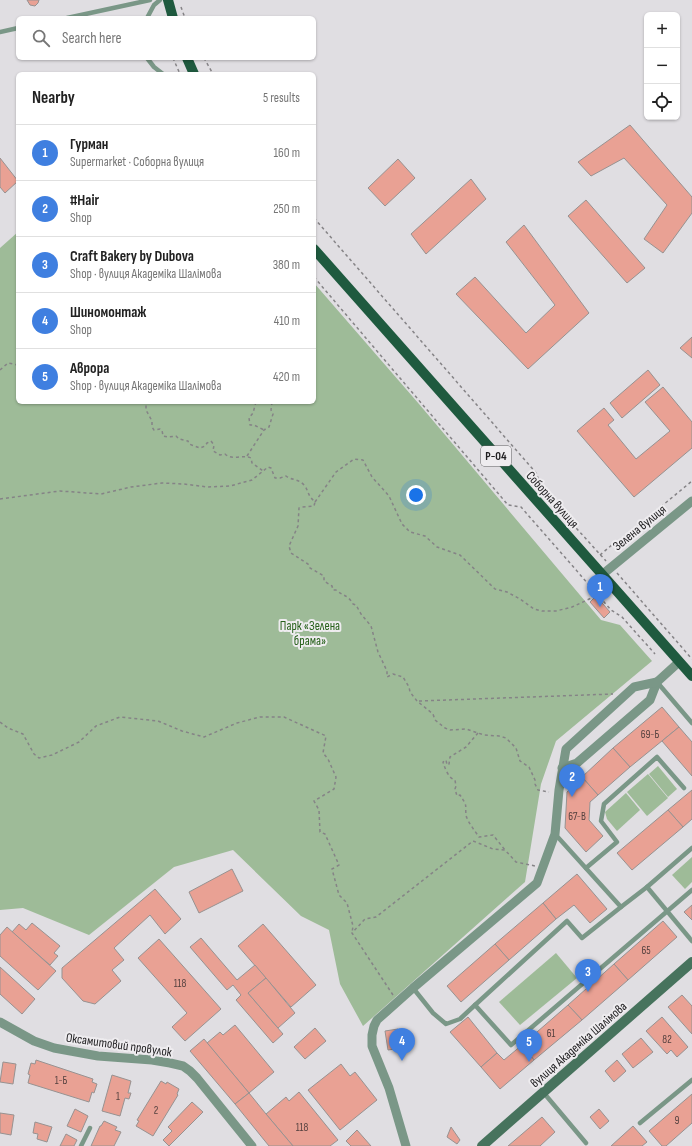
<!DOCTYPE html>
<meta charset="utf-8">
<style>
body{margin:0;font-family:"Sofia Sans Condensed",sans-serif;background:#f2f2f2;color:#222}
.controls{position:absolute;right:12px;top:12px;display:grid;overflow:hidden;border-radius:6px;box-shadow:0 1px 3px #0004}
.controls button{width:36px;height:36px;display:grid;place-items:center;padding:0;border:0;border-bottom:1px solid #e0e0e0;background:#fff;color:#222;font:20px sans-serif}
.you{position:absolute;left:416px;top:495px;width:14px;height:14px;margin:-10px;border:3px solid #fff;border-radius:50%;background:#1a73e8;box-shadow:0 0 0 6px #1a73e833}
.badge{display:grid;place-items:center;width:26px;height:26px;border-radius:50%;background:#b63886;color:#fff;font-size:13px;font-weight:700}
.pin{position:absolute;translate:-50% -33px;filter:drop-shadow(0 1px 2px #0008)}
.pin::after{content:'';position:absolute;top:21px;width:14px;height:12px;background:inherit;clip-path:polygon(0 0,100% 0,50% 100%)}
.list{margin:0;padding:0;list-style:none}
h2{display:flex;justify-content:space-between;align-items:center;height:52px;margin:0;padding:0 16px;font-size:17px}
h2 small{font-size:13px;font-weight:400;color:#767676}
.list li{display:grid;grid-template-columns:26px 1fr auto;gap:12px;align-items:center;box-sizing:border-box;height:56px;padding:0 16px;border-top:1px solid #e0e0e0}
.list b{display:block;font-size:15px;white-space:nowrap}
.list p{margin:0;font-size:13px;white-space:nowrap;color:#767676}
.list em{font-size:13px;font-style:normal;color:#767676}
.icon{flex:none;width:22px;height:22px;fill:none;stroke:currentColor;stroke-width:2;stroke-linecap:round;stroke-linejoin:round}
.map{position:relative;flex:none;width:692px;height:1146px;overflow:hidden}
.search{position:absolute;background:#fff;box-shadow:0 1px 3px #0004;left:16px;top:16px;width:300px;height:44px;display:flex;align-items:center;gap:10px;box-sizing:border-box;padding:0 14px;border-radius:6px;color:#767676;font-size:15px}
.panel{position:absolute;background:#fff;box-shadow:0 1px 3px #0004;left:16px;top:72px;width:300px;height:332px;border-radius:6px}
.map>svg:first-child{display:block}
.green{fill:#9ebb98}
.building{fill:#e9a194;stroke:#979291}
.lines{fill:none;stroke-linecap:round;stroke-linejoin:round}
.path{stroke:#858386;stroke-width:1.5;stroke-dasharray:3 3;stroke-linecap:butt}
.lane{stroke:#7a9787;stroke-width:4.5}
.street{stroke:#7a9787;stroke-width:9}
.secondary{stroke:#47735d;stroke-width:10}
.primary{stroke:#1f5a3f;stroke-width:10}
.labels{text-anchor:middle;stroke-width:4;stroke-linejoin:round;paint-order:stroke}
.number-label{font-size:11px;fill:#54413f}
.shield{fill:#eeecef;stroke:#5f5e60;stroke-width:1}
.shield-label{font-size:12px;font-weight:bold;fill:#222123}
.street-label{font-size:13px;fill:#222123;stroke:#eeecef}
.park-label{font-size:13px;fill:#27611b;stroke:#eeecef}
</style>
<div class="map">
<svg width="692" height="1146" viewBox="0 0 692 1146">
<rect width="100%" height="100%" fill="#e0dee2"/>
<g class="green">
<path d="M18 232V402H314V283L419 404 601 620 620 625 652 661 556 741 541 784 525 882 363 1026 340 984 329 930 301 916 233 850 174 867 89 935 23 908 0 910V248Z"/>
<path d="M658 766 677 789 668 797 649 774Z"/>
<path d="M648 774 668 798 647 816 627 792Z"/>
<path d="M626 793 640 810 617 831 607 819 605 812Z"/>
<path d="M692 857V882L685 889 672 875Z"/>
<path d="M556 953 577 978 520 1025 499 1002Z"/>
</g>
<g class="building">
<path d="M27 0H39L38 3 35 6 30 5Z"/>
<path d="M630 125 692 197V213L663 253 644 239 667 205 624 158 591 176 578 162Z"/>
<path d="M0 158 18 181 5 193 0 187Z"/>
<path d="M398 159 415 178 385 206 368 188Z"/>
<path d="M471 179 486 199 426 254 411 234Z"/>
<path d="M586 200 645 268 627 283 568 216Z"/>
<path d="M524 225 589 313 528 369 456 294 475 277 526 333 555 305 506 242Z"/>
<path d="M692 337V358L680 348Z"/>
<path d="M648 370 660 385 622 418 610 403Z"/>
<path d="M663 387 692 422V448L634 497 577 431 604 408 614 420 608 425 636 459 670 431 645 402Z"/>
<path d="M596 596 610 612 604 618 590 602Z"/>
<path d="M662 707 679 727 630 767 613 748Z"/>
<path d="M679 727 692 742V776L662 741Z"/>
<path d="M613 748 630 767 598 795 582 777Z"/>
<path d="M582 777 598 795 590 802 589 820 603 836 586 852 565 828 567 792Z"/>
<path d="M692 790V819L683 827 668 810Z"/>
<path d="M668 810 683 827 632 870 617 853Z"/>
<path d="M232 869 243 891 199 913 189 892Z"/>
<path d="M577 874 607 909 590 923 574 905 556 919 543 903Z"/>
<path d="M155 889 181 919 165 934 150 915 114 948 124 960 112 970 121 981 95 1004 83 1001 62 978V968Z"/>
<path d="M543 903 556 919 509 960 495 944Z"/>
<path d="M692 905V920L684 912Z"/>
<path d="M663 921 677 937 628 980 614 964Z"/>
<path d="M32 923 60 946 54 953 58 956 50 965 12 932 19 924 26 930Z"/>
<path d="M263 924 316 985 291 1007 238 946Z"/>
<path d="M7 927 56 971 38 990 0 956V935Z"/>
<path d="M201 938 237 980 255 965 266 978 248 993 283 1034 273 1043 236 1000 241 995 233 985 227 990 190 947Z"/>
<path d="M159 939 221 1009 185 1041 172 1027 187 1013 138 958Z"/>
<path d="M495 944 509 960 461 1002 447 986Z"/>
<path d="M614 964 628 980 582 1020 568 1005Z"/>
<path d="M0 967 35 999 22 1014 0 994Z"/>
<path d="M266 978 295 1013 278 1028 248 993Z"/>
<path d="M682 995 692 1006V1034L668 1007Z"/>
<path d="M568 1005 582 1020 534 1060 522 1045Z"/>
<path d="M468 1017 497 1053 481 1067 450 1032Z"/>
<path d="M662 1017 688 1047 677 1057 671 1050 667 1054 646 1031Z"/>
<path d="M235 1025 274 1072 249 1093 207 1043 220 1032 223 1035Z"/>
<path d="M315 1028 326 1041 305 1059 294 1047Z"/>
<path d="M398 1029 401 1048 388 1050 385 1031Z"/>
<path d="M641 1038 653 1052 633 1068 622 1054Z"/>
<path d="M204 1039 249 1093 235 1104 190 1051Z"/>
<path d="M522 1045 534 1060 500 1089 481 1067 497 1053 504 1060Z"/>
<path d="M36 1060 93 1079 92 1082 97 1084 94 1093 92 1092 89 1102 28 1083 30 1075 28 1074 31 1063 35 1064Z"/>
<path d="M617 1060 626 1071 614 1082 605 1071Z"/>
<path d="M3 1062 16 1064 13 1084 0 1082Z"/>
<path d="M341 1064 350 1076 355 1072 377 1100 340 1130 308 1090Z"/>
<path d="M112 1075 131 1081 128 1093H131L129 1099 125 1098 120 1116 102 1111Z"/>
<path d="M161 1081 166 1084 167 1082 179 1089 177 1094 178 1095 153 1136 136 1126 139 1121 137 1120Z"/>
<path d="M299 1092 338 1140 330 1146H293L266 1114 286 1097 289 1101Z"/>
<path d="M249 1093 266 1114 293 1146H269L235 1104Z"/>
<path d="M692 1094V1123L666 1146H662L649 1131Z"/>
<path d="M192 1102 203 1112 169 1146 163 1140 172 1131 168 1127Z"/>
<path d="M75 1109 88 1116 81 1132 67 1126Z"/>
<path d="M599 1109 609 1121 600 1129 590 1117Z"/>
<path d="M0 1113 14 1115 11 1135 0 1133Z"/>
<path d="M542 1117 555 1132 540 1146H508Z"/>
<path d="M104 1121 117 1127 115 1130 121 1132 114 1146H91L100 1126H101Z"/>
<path d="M35 1122 52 1127 47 1142 37 1139 38 1134 33 1133Z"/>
<path d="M633 1126 647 1142 642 1146H611Z"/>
<path d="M451 1127 460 1140 457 1144 447 1137Z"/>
<path d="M357 1130 371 1146H351L346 1141Z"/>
<path d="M66 1134 77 1140 74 1146H60Z"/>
</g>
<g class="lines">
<g class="path">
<path d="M181 7 185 18"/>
<path d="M173 58 180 74"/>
<path d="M204 58 213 74"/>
<path d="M314 218 537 474 540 488 606 561"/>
<path d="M314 277 508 505 521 507 611 610 622 617 655 654"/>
<path d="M0 370 8 363 18 365"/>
<path d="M142 402 146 404V410L152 421V427L154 430 160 429 162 430 163 436 168 437 176 436 179 439 188 441 189 444 200 448 205 446 207 443 211 441 214 445 213 451 220 455 225 454C232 461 243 454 251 458L252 463 263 471"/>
<path d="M256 402 253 413 249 418 250 425H254L264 430"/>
<path d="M247 456 264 430 269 427 273 414 271 410 272 402"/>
<path d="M0 499 60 491 101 494 131 487 162 483 184 484 208 487 230 486 252 480 268 467 271 468 275 478H280L286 476C291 480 299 479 304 485 309 491 307 495 315 502L314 506 302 507 299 508 298 526 289 546 291 553 308 564 310 568 324 576V581L332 586 333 590H336C343 596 348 595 353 604L356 605 361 614 371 626 378 652 387 671V677L393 674 403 677 409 687 410 692 417 701 433 714 435 720 445 728 450 730 466 729 484 735 499 736 506 738 516 748 520 761 529 767 535 780V784L538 790 549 792"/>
<path d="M315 502 336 472 354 459 363 460 372 477 389 496 402 524 410 532 425 536 437 547 460 555 495 589 507 592 520 599 534 609 542 611H556L572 607 598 595"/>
<path d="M600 555 613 544 617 543 692 481"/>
<path d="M617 573 692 659"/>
<path d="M419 701 613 694"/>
<path d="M0 722 8 728 23 734 34 754 39 758 52 755 79 742 96 726 120 717 158 721 182 731 204 737 237 723 260 717H284L326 736 323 753 328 759 336 777 334 789 314 801 319 810 320 832 325 834 339 865 332 869 339 895 347 903 353 926 352 933"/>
<path d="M478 733 466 747 450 757 449 764 447 765 446 760 443 762C445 768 448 778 455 780L456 786 455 789 457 796 460 795C468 807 465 804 466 815 467 821 475 831 479 837L493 835 505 850"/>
<path d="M570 783 582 771"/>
<path d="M393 995 352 933 365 919 376 917 473 841 493 849 505 850 516 862 535 866"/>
</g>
<g class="lane">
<path d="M67 18 150 0"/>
<path d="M147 18 154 5 160 0"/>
<path d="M0 32 18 28"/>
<path d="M147 58 154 67 163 74"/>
<path d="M657 682 692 723"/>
<path d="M555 834 621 907 647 887 692 848"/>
<path d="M586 868 617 842 601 821 604 804 657 757 684 788"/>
<path d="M647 887 692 941"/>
<path d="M621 907 582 938 567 921 475 1005 511 1045 692 890"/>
<path d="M413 988 433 1013 446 1024 460 1019 475 1005"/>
<path d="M543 1092 586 1143"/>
<path d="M640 1123 692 1080"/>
<path d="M81 1146 90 1128"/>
</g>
<g class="street">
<path d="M603 574 692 501"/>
<path d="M562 768 577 763 650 700 657 682 679 662"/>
<path d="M0 1022 34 1041 54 1048 98 1056 152 1060 170 1063 183 1066 190 1071 197 1078 252 1146"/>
<path d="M406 1146 389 1088 372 1046V1035L374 1026 377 1020 413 988 537 883 555 834 559 790 566 749 634 687 657 682"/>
</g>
<path class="secondary" d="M482 1146 692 962"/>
<g class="primary">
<path d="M168 0 173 18"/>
<path d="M187 58 194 74"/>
<path d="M314 249C439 392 567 533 692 676"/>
</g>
</g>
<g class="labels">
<g class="number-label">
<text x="650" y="738">69-Б</text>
<text x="577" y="820">67-В</text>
<text x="646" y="954">65</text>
<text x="180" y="987">118</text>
<text x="551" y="1037">61</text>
<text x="667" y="1043">82</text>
<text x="61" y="1084">1-Б</text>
<text x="118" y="1100">1</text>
<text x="156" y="1114">2</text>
<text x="677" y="1124">9</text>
<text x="302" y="1131">118</text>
</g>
<rect class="shield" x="481" y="446" width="30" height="20" rx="3"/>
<g class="shield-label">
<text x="496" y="460">Р-04</text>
</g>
<g class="street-label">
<text transform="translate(553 499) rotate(48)" y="5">Соборна вулиця</text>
<text transform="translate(639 527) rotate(-39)" y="5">Зелена вулиця</text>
<text transform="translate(119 1044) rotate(8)" y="5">Оксамитовий провулок</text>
<text transform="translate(578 1044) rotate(-41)" y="5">вулиця Академіка Шалімова</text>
</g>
<g class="park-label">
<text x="310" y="630">Парк «Зелена<tspan x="310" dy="15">брама»</tspan></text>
</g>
</g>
</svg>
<div class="controls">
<button>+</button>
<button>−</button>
<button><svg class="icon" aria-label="locate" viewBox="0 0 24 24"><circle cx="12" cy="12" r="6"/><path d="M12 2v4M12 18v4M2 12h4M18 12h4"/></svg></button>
</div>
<div class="you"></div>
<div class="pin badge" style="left:600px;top:607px;background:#3f7fe0">1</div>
<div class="pin badge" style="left:572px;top:797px;background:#3f7fe0">2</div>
<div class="pin badge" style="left:588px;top:992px;background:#3f7fe0">3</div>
<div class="pin badge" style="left:402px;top:1061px;background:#3f7fe0">4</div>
<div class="pin badge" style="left:529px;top:1062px;background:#3f7fe0">5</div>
<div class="search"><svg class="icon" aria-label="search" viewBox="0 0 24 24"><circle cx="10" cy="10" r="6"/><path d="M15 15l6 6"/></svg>Search here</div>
<section class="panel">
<h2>Nearby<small>5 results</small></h2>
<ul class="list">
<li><span class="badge" style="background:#3f7fe0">1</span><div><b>Гурман</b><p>Supermarket · Соборна вулиця</p></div><em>160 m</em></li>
<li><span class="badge" style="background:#3f7fe0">2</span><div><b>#Hair</b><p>Shop</p></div><em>250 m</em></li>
<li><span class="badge" style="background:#3f7fe0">3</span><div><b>Craft Bakery by Dubova</b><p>Shop · вулиця Академіка Шалімова</p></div><em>380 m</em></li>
<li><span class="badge" style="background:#3f7fe0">4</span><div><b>Шиномонтаж</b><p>Shop</p></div><em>410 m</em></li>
<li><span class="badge" style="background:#3f7fe0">5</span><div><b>Аврора</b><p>Shop · вулиця Академіка Шалімова</p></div><em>420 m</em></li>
</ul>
</section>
</div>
